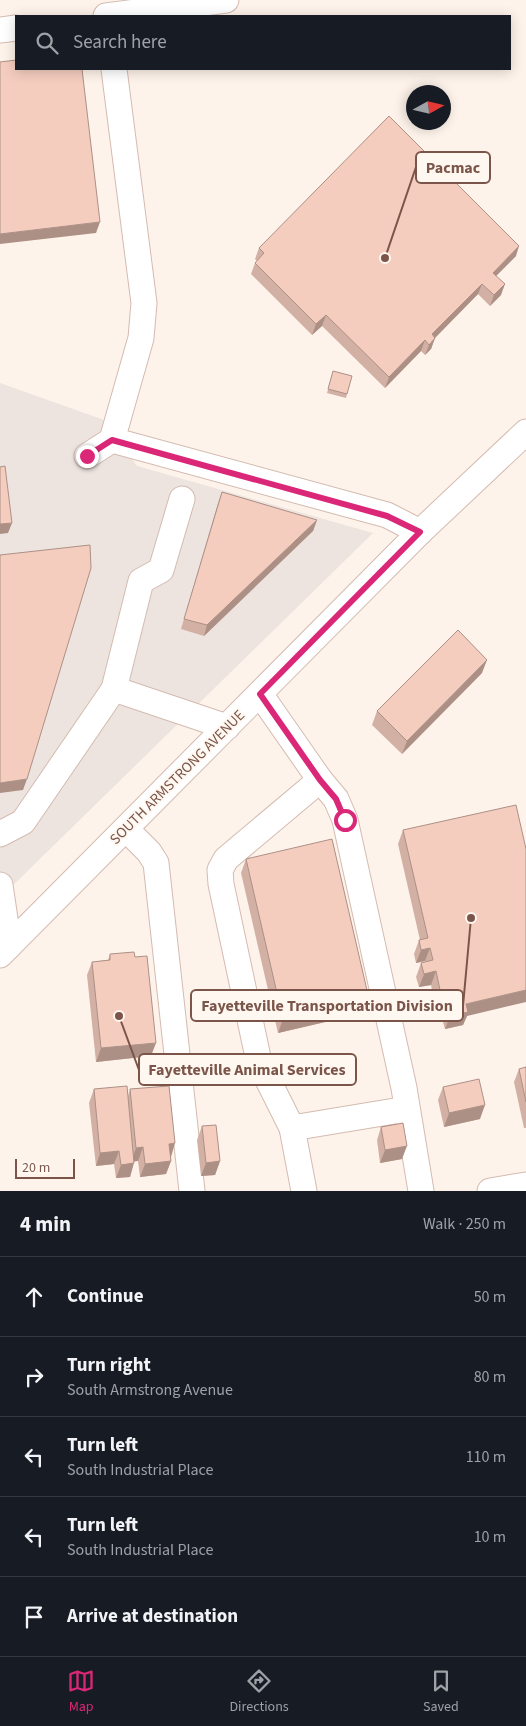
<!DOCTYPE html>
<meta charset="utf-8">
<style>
body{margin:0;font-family:"Source Sans 3",sans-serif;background:#20242c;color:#f1f3f6}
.compass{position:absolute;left:406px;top:85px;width:45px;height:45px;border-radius:50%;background:#171b24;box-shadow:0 2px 12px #0003;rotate:82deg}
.scale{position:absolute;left:15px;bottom:12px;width:60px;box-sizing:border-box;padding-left:5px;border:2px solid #7b554a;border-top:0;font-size:14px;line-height:18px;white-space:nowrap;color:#7b554a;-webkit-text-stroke:4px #fff8f1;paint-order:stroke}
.stop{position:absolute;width:15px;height:15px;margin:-11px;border:4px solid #db2777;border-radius:50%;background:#fff}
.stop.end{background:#db2777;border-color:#fff;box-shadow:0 1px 5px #0008}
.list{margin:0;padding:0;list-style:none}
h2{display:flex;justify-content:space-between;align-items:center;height:65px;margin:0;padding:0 20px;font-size:21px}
h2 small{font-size:16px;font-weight:400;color:#9ea1a6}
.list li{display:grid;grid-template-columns:32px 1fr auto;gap:15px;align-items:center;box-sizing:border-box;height:80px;padding:0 20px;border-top:1px solid #363941}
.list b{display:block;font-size:19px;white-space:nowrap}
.list p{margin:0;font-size:16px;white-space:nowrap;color:#9ea1a6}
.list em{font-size:16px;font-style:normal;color:#9ea1a6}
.icon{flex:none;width:28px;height:28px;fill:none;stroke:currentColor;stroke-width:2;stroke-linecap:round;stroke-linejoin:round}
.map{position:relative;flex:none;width:526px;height:1191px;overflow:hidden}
.search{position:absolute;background:#171b24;box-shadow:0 2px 12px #0003;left:15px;right:15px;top:15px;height:55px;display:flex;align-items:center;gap:12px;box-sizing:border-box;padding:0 18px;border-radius:0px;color:#9ea1a6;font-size:19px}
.sheet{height:465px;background:#171b24}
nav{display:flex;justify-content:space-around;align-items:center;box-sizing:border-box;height:70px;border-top:1px solid #363941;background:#171b24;font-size:14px;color:#9ea1a6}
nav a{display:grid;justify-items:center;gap:2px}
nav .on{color:#db2777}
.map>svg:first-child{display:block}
.industrial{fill:#ede4df}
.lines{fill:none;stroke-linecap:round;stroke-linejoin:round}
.minor-casing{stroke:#d4bbb0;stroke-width:27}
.minor{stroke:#fff;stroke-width:25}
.wall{fill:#d3b0a4}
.shaded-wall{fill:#ac9086}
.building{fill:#f5cdbf;stroke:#ac9086}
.route{stroke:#db2777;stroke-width:6}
.labels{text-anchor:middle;stroke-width:4;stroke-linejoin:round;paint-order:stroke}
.street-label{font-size:15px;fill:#7b554a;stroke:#fff8f1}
.leader{fill:none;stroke:#7b554a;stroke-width:2}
.callout-dot{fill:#7b554a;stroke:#fff8f1;stroke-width:2}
.callout{fill:#fff8f1;stroke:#7b554a;stroke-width:2}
.callout-label{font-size:16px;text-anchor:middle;font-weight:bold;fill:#7b554a}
</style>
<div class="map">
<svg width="526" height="1191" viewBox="0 0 526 1191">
<rect width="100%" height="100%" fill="#fef3ea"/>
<path class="industrial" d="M0 383 107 421 137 466 373 533 0 898Z"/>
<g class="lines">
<defs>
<g id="minor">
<path d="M106 16 226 0"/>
<path d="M0 30 16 28"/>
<path d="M112 440 141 338 144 303 114 69"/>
<path d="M87 456 112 440 387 515 420 532"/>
<path d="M182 499 161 570 141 581 114 689 227 727"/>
<path d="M260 694 320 780 336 799 345 820 404 1088 421 1191"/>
<path d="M126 829 149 852 156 863 192 1191"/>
<path d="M0 834 23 822 114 689"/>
<path d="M0 885 9 946"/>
<path d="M0 955 420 532 526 432"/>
<path d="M292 1128 407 1109"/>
<path d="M304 1191 292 1128 259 1062 221 884 220 870 226 859 320 780"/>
<path d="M490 1191 526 1185"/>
</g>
</defs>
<use href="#minor" class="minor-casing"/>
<use href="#minor" class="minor"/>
</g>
<g class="wall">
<path d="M259 248 516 256 496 276 501 295 490 306 478 294 435 338 431 349 425 355 421 351 385 388 322 326 312 335 251 274 255 263 257 261 255 259Z"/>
<path d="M332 375 347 394 346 398 327 393Z"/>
<path d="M222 492 317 520 313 531 204 636 181 629 218 503Z"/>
<path d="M482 673 402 754 372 725 377 711Z"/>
<path d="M403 830 467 1016 463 1025 445 1029 443 1022H439L431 985 419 987 416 977 421 963 425 962V961L416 963 414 954 419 940H420L398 844Z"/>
<path d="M246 859 369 999 364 1013 278 1033 241 873Z"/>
<path d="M110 954 135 957 151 1056 96 1062 87 975 92 962 108 960Z"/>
<path d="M526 1067V1128H524L514 1082 519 1069Z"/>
<path d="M443 1087 480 1119 444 1127 438 1100Z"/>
<path d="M94 1089 128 1096 130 1089 171 1157V1161L166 1174 140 1177 138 1161H134L130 1177 116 1178 114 1164 96 1166 89 1103Z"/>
<path d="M202 1126 220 1161 215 1175 201 1176 197 1140Z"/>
<path d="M381 1127 402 1159 380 1163 377 1140Z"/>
</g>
<g class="shaded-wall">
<path d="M100 222 96 233 0 244V234Z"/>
<path d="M519 246 516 256 489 283 493 273Z"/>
<path d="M482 284 478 294 428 345 432 334Z"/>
<path d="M505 284 501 295 490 306 494 295Z"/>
<path d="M326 315 322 326 312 335 316 324Z"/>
<path d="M435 338 431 349 425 355 429 345Z"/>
<path d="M425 340 421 351 385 388 389 377Z"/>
<path d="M317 520 313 531 204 636 207 625Z"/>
<path d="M12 523 8 533 0 534V524Z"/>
<path d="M487 660 482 673 402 754 407 741Z"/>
<path d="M27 779 23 790 0 793V783Z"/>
<path d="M430 948 425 961 416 963 421 950Z"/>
<path d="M436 971 431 985 419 987 424 974Z"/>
<path d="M526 990V1002L467 1016 463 1025 445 1029 450 1016 466 1004Z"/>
<path d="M369 999 364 1013 278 1033 283 1019Z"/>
<path d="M448 1008 443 1022H439L444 1009Z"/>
<path d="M156 1043 151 1056 96 1062 101 1048Z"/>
<path d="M485 1105 480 1119 444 1127 449 1113Z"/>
<path d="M175 1143 171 1157H164L169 1144Z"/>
<path d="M407 1146 402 1159 380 1163 385 1150Z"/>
<path d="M143 1147 138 1161 131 1162 136 1148Z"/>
<path d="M119 1151 114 1164 96 1166 100 1153Z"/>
<path d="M171 1161 166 1174 140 1177 145 1164Z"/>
<path d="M220 1161 215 1175 201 1176 206 1163Z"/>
<path d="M134 1163 130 1177 116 1178 121 1165Z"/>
</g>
<g class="building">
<path d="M16 60V69H82L100 222 0 234V62Z"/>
<path d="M389 116 519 246 493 273 505 284 494 295 482 284 432 334 435 338 429 345 425 340 389 377 326 315 316 324 255 263 264 253 259 248Z"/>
<path d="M333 371 352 376 347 394 328 389Z"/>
<path d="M5 466 12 523 0 524V467Z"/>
<path d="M222 492 317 520 207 625 184 619Z"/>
<path d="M90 545 91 568 27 779 0 783V555Z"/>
<path d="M458 630 487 660 407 741 377 711Z"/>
<path d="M516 805 526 849V990L466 1004 468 1012 450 1016 448 1008 444 1009 436 971 424 974 421 963 433 960 430 948 421 950 419 940 428 938 403 830Z"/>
<path d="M332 839 369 999 283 1019 246 859Z"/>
<path d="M134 952 135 957 147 956 156 1043 101 1048 92 962 110 960V954Z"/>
<path d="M526 1067V1102L519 1069Z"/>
<path d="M479 1079 485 1105 449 1113 443 1087Z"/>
<path d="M127 1086 134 1163 121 1165 119 1151 100 1153 94 1089Z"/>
<path d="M169 1086 175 1143 169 1144 171 1161 145 1164 143 1147 136 1148 130 1089Z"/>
<path d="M403 1123 407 1146 385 1150 381 1127Z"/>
<path d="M216 1125 220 1161 206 1163 202 1126Z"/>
</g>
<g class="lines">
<path class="route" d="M87 456 112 440 387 516 420 532 260 694 320 780 336 799 345 820"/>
</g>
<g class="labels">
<g class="street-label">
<text transform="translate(177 777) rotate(-45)" y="5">SOUTH ARMSTRONG AVENUE</text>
</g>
</g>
<path class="leader" d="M385 258L416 167M471 918L463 1006M119 1016L139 1070"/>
<g class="callout-dot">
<circle cx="385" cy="258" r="5"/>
<circle cx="471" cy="918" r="5"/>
<circle cx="119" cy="1016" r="5"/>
</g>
<g class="callout">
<rect x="416" y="152" width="74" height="31" rx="5"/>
<rect x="191" y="990" width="272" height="31" rx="5"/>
<rect x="139" y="1054" width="217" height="31" rx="5"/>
</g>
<g class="callout-label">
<text x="453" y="173">Pacmac</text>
<text x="327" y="1011">Fayetteville Transportation Division</text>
<text x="247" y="1075">Fayetteville Animal Services</text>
</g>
</svg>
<svg class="compass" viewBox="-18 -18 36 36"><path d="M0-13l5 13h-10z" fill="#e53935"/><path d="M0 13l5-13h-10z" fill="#9ea1a6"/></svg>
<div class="scale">20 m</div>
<div class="stop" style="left:345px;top:820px"></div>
<div class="stop end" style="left:87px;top:456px"></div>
<div class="search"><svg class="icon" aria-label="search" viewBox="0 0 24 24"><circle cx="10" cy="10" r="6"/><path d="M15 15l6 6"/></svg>Search here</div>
</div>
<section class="sheet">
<h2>4 min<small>Walk · 250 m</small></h2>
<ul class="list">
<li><svg class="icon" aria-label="ahead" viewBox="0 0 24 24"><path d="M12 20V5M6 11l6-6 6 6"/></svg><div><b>Continue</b></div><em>50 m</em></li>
<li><svg class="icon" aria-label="right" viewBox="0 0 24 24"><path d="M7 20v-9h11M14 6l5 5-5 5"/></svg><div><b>Turn right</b><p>South Armstrong Avenue</p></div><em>80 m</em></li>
<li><svg class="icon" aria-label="left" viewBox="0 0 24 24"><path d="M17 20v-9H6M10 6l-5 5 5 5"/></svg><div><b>Turn left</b><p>South Industrial Place</p></div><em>110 m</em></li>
<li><svg class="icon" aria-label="left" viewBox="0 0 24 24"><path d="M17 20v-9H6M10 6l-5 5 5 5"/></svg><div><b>Turn left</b><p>South Industrial Place</p></div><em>10 m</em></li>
<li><svg class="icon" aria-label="arrive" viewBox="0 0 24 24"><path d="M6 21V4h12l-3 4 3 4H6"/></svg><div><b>Arrive at destination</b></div></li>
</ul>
</section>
<nav>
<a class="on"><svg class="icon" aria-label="map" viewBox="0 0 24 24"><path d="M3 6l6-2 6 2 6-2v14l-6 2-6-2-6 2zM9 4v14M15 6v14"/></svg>Map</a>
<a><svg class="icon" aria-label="directions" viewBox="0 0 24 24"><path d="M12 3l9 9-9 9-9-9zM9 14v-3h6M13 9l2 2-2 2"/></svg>Directions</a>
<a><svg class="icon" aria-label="saved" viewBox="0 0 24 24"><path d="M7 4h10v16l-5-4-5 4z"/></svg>Saved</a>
</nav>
